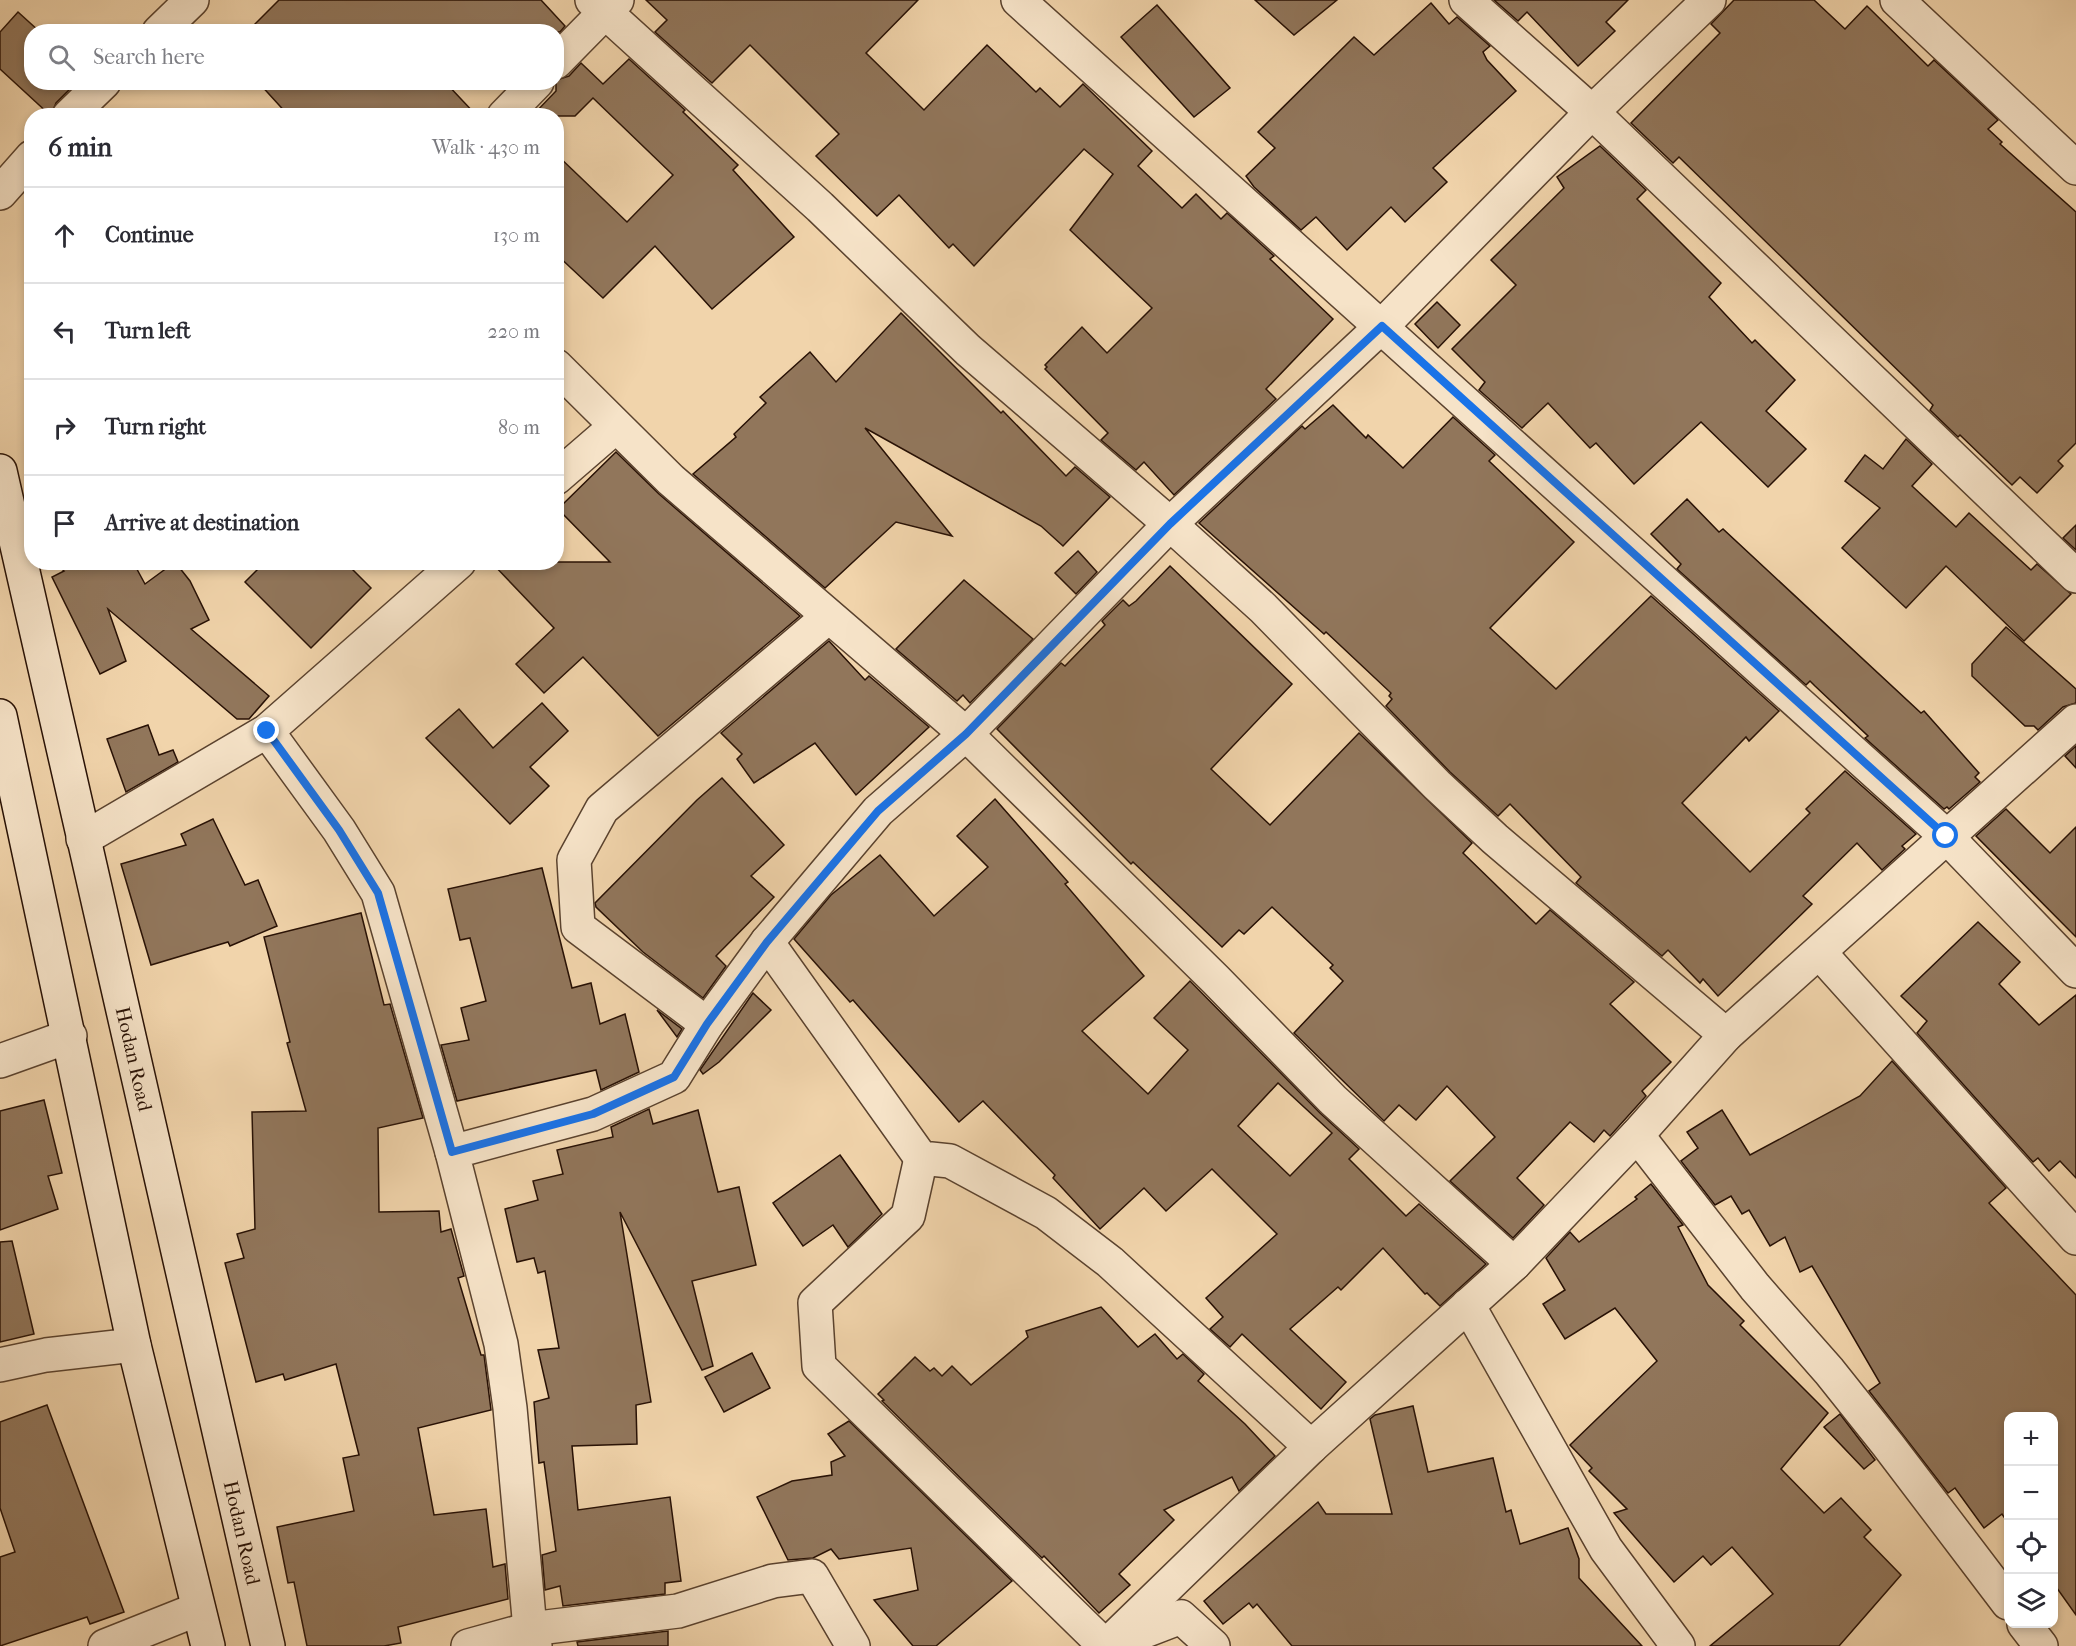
<!DOCTYPE html>
<meta charset="utf-8">
<style>
body{margin:0;font-family:"IM FELL French Canon",serif;background:#f7f7f7;color:#2b2b33}
.controls{position:absolute;right:18px;bottom:18px;display:grid;overflow:hidden;border-radius:12px;box-shadow:0 3px 9px #0003}
.controls button{width:54px;height:54px;display:grid;place-items:center;padding:0;border:0;border-bottom:2px solid #e1e1e2;background:#fff;color:#2b2b33;font:30px sans-serif}
.stop{position:absolute;width:18px;height:18px;margin:-14px;border:4px solid #1a73e8;border-radius:50%;background:#fff}
.stop.end{background:#1a73e8;border-color:#fff;box-shadow:0 2px 6px #0008}
.list{margin:0;padding:0;list-style:none}
h2{display:flex;justify-content:space-between;align-items:center;height:78px;margin:0;padding:0 24px;font-size:26px}
h2 small{font-size:20px;font-weight:400;color:#7c7c81}
.list li{display:grid;grid-template-columns:39px 1fr auto;gap:18px;align-items:center;box-sizing:border-box;height:96px;padding:0 24px;border-top:2px solid #e1e1e2}
.list b{display:block;font-size:22px;white-space:nowrap}
.list em{font-size:20px;font-style:normal;color:#7c7c81}
.icon{flex:none;width:33px;height:33px;fill:none;stroke:currentColor;stroke-width:2;stroke-linecap:round;stroke-linejoin:round}
.map{position:relative;flex:none;width:2076px;height:1646px;overflow:hidden}
.search{position:absolute;background:#fff;box-shadow:0 3px 9px #0003;left:24px;top:24px;width:540px;height:66px;display:flex;align-items:center;gap:15px;box-sizing:border-box;padding:0 21px;border-radius:24px;color:#7c7c81;font-size:22px}
.panel{position:absolute;background:#fff;box-shadow:0 3px 9px #0003;left:24px;top:108px;width:540px;height:462px;border-radius:24px}
.map>svg:first-child{display:block}
.building{fill:#91765b;stroke:#281105;stroke-width:1.5;fill-rule:evenodd}
.lines{fill:none;stroke-linecap:round;stroke-linejoin:round}
.minor-casing{stroke:#5a422e;stroke-width:36}
.secondary-casing{stroke:#281105;stroke-width:36}
.minor{stroke:#f6e3c8;stroke-width:33}
.secondary{stroke:#f6e3c8;stroke-width:33}
.route{stroke:#1a73e8;stroke-width:8}
.labels{text-anchor:middle;stroke-width:6;stroke-linejoin:round;paint-order:stroke}
.street-label{font-size:20px;fill:#281105;stroke:#f6e3c8}
</style>
<div class="map">
<svg width="2076" height="1646" viewBox="0 0 2076 1646">
<rect width="100%" height="100%" fill="#f1d4ab"/>
<filter id="stains"><feTurbulence type="fractalNoise" baseFrequency=".00333" numOctaves="4"/><feColorMatrix values="0 0 0 0 .2 0 0 0 0 .09 0 0 0 0 .02 0 0 0 .5 -.17"/></filter>
<radialGradient id="worn" r=".72"><stop offset=".6" stop-color="#630" stop-opacity="0"/><stop offset="1" stop-color="#630" stop-opacity=".3"/></radialGradient>
<g class="building">
<path d="M279 0H541L565 26 560 32H247Z"/>
<path d="M646 0H918L866 53 924 110 987 45 1036 92 1040 88 1060 107 1083 84 1152 151 1138 166 1182 208 1196 194 1221 219 1227 213 1274 256 1270 259 1333 319 1266 389 1276 399 1174 495 1144 462 1136 470 1101 440 1108 433 1045 369 1047 367 1045 365 1082 327 1107 353 1152 308 1070 230 1113 174 1084 149 974 266 953 244 949 248 899 195 877 216 816 156 839 134 750 45 712 83 655 32 667 20Z"/>
<path d="M1255 0H1337L1294 35Z"/>
<path d="M1494 0H1628L1606 22 1615 31 1578 66 1527 12 1518 21Z"/>
<path d="M1734 0H1814L1845 29 1867 6 1928 66 1934 60 1998 120 1988 129 2002 142 2000 144 2076 212V443L2058 461 2063 466 2037 493 2020 477 2012 485 1960 435 1958 437 1930 410 1933 405 1916 388 1679 157 1673 163 1631 123 1720 33 1711 24Z"/>
<path d="M1431 3 1449 24 1457 17 1490 46 1483 52 1487 60 1516 91 1433 168 1447 182 1405 222 1391 207 1347 250 1316 217 1301 230 1254 187 1246 176 1275 148 1258 132 1354 37 1374 55Z"/>
<path d="M1157 5 1230 88 1194 117 1121 37Z"/>
<path d="M18 12 40 32H32V82H77L56 103 51 116 0 69V32Z"/>
<path d="M629 59 685 110 683 112 738 165 733 170 794 237 712 309 655 246 603 298 556 254V154L627 222 673 175 593 98 575 116H532L556 91V80L569 76 581 63 603 84Z"/>
<path d="M258 82H445L477 116H289Z"/>
<path d="M1600 146 1646 190 1637 199 1721 283 1709 297 1752 343 1755 340 1795 380 1766 411 1806 449 1768 487 1701 422 1634 484 1596 443 1590 448 1548 403 1522 428 1479 390 1485 382 1452 349 1516 285 1491 260 1564 188 1557 177Z"/>
<path d="M1437 302 1460 325 1438 348 1415 324Z"/>
<path d="M901 313 1001 413 1003 411 1066 476 1075 467 1110 497 1063 546 1041 526 865 428 952 536 896 522 825 588 693 474 736 437 734 434 766 403 760 397 810 352 836 382Z"/>
<path d="M1333 405 1366 438 1368 435 1403 468 1453 417 1495 455 1489 461 1574 542 1490 628 1556 689 1651 596 1779 711 1749 741 1746 737 1682 803 1750 872 1810 813 1806 809 1845 771 1916 834 1902 846 1905 849 1882 870 1857 843 1803 896 1812 904 1718 996 1703 979 1700 983 1668 950 1662 956 1576 883 1581 877 1510 804 1498 816 1450 772 1386 706 1392 699 1389 696 1391 693 1326 632 1324 634 1199 523 1302 426 1305 429Z"/>
<path d="M1906 439 1932 464 1912 486 1956 527 1969 513 2031 570 2037 564 2071 594 2024 641 1946 566 1906 608 1842 548 1880 508 1845 481 1865 455 1883 469Z"/>
<path d="M616 452 659 494 800 616 658 736 583 657 544 693 516 664 554 628 491 562H610L558 509Z"/>
<path d="M1687 499 1719 532 1723 529 1921 713 1924 711 1979 773 1975 777 1980 782 1949 809 1947 807 1944 809 1865 738 1868 736 1815 686 1810 681 1806 685 1677 569 1681 564 1651 534Z"/>
<path d="M2076 525V550L2063 538Z"/>
<path d="M1078 551 1097 572 1076 594 1055 573Z"/>
<path d="M54 562H133L145 584 175 562 190 581 209 620 191 629 269 696 249 719H237L108 609 126 661 100 674 52 577 64 571Z"/>
<path d="M265 562H345L371 588 311 648 245 582Z"/>
<path d="M1170 566 1292 684 1211 769 1270 825 1359 733 1472 843 1463 853 1536 924 1550 910 1634 982 1610 1004 1671 1062 1642 1091 1646 1096 1610 1136 1604 1130 1594 1142 1570 1122 1517 1178 1544 1205 1513 1238 1450 1181 1495 1137 1447 1086 1416 1120 1399 1105 1384 1121 1294 1033 1343 981 1330 968 1333 965 1272 907 1244 934 1239 930 1222 947 1133 862 1131 864 997 729 1061 663 1065 666 1105 625 1102 621 1123 600 1129 606 1136 601Z"/>
<path d="M964 580 1033 639 970 703 963 695 957 701 896 649Z"/>
<path d="M2006 627 2076 689V703L2063 707 2038 730 2034 726H2025L1972 676V664Z"/>
<path d="M829 641 865 680 869 676 929 727 856 795 815 743 754 783 737 759 742 754 721 733Z"/>
<path d="M542 703 568 731 530 767 549 786 510 824 426 738 459 709 493 748Z"/>
<path d="M148 725 159 755 173 750 178 762 126 792 107 739Z"/>
<path d="M2076 746V768L2065 756Z"/>
<path d="M722 778 784 845 751 876 774 897 716 956 726 966 703 998 643 952 596 907 595 903 697 800Z"/>
<path d="M995 799 1068 882 1065 884 1144 976 1082 1031 1148 1094 1188 1050 1154 1018 1190 981 1320 1113 1359 1149 1349 1159 1406 1216 1419 1204 1486 1264 1440 1306 1427 1293 1425 1294 1383 1248 1341 1290 1338 1287 1290 1329 1346 1382 1321 1409 1242 1334 1230 1347 1210 1329 1223 1317 1206 1298 1277 1234 1212 1169 1166 1211 1144 1188 1100 1229 1053 1178 1055 1175 983 1101 959 1122 853 1000 850 1002 794 939 831 895 880 855 934 916 988 867 957 836ZM1278 1083 1332 1133 1290 1176 1238 1126Z"/>
<path d="M2006 809 2050 853 2076 827V937L1976 836Z"/>
<path d="M213 819 245 885 258 880 277 926 230 946 228 942 151 965 121 864 186 845 181 834Z"/>
<path d="M542 868 572 988 591 983 600 1024 625 1014 639 1072 601 1090 596 1070 457 1101 441 1045 469 1040 461 1008 486 1001 470 938 460 940 448 889Z"/>
<path d="M361 913 384 1005 390 1004 423 1118 378 1128 379 1212 439 1211 441 1232 451 1229 464 1276 458 1278 481 1355H484L491 1410 418 1428 434 1515 486 1509 493 1567 505 1564 508 1599 398 1627 401 1643 384 1646H307L294 1582 288 1583 277 1527 354 1511 343 1458 359 1455 336 1364 285 1380 283 1374 256 1382 225 1263 244 1258 237 1234 255 1229 252 1112 306 1111 287 1043 290 1042 264 937Z"/>
<path d="M1978 922 2020 962 1999 984 2039 1025 2076 995V1178L2060 1161 2049 1171 2038 1158 2033 1162 1917 1033 1927 1021 1901 996Z"/>
<path d="M753 993 771 1010 719 1062 703 1074 700 1070Z"/>
<path d="M657 1010 682 1029 677 1037Z"/>
<path d="M1892 1061 2006 1188 1989 1203 2076 1295V1615L2054 1584V1416H2008V1523L2002 1514 1984 1528 1955 1488 1948 1493 1869 1391 1880 1383 1812 1266 1800 1272 1785 1237 1770 1246 1749 1210 1742 1214 1731 1196 1715 1205 1681 1161 1698 1148 1687 1132 1722 1110 1750 1155 1860 1096Z"/>
<path d="M44 1100 62 1173 48 1176 58 1209 0 1230V1111Z"/>
<path d="M649 1109 653 1124 698 1110 718 1192 739 1187 756 1265 692 1281 713 1366 702 1370 620 1212 651 1402 636 1405 637 1444 572 1446 578 1510 670 1497 681 1581 665 1583V1594L563 1606 560 1586 545 1590 542 1555 556 1551 544 1462 539 1463 534 1402 549 1398 538 1350 559 1348 545 1271 538 1273 534 1258 517 1262 505 1209 538 1200 533 1181 563 1174 557 1150 613 1137 611 1127Z"/>
<path d="M840 1155 882 1214 848 1247 833 1225 803 1246 773 1203Z"/>
<path d="M1651 1184 1683 1225 1678 1227 1708 1285 1744 1321 1740 1325 1828 1413 1781 1469 1824 1513 1841 1498 1871 1530 1864 1537 1901 1575 1839 1646H1710L1773 1594 1732 1547 1711 1565 1703 1556 1674 1582 1614 1513 1627 1509 1589 1471 1592 1468 1570 1445 1657 1361 1615 1308 1565 1339 1543 1304 1565 1290 1546 1258 1570 1232 1579 1242 1637 1199 1635 1197Z"/>
<path d="M12 1241 34 1334 0 1342V1242Z"/>
<path d="M1101 1307 1138 1347 1155 1334 1177 1359 1183 1354 1204 1374 1198 1381 1245 1424 1275 1456 1239 1491 1232 1477 1164 1510 1174 1520 1119 1574 1130 1585 1099 1613 1044 1556 1042 1558 882 1401 884 1400 878 1394 915 1357 930 1371 934 1368 942 1376 952 1366 971 1385 1028 1337 1026 1331Z"/>
<path d="M752 1353 770 1388 724 1412 705 1377Z"/>
<path d="M47 1405 124 1612 90 1624 87 1617 0 1646V1557L15 1552 0 1508V1422Z"/>
<path d="M1413 1406 1428 1472 1493 1458 1506 1512 1511 1510 1520 1544 1568 1528 1579 1559V1578L1642 1646H1292L1257 1604 1253 1608 1249 1603 1223 1624 1204 1601 1318 1502 1326 1514H1392L1370 1419 1375 1415Z"/>
<path d="M1840 1414 1875 1460 1864 1469 1824 1427Z"/>
<path d="M849 1421 1012 1581 936 1646H913L874 1600 918 1590 911 1548 839 1559 831 1549 813 1558 788 1560 757 1497 792 1481 832 1475 831 1462 845 1456 828 1434Z"/>
<path d="M668 1631V1646H578L577 1642Z"/>
</g>
<g class="lines">
<defs>
<g id="minor">
<path d="M592 0 820 207 968 350 1170 524 1263 608 1437 785 1495 839 1726 1035"/>
<path d="M1018 0 1946 836 2076 971"/>
<path d="M1466 0 1592 112 2076 576"/>
<path d="M1897 0 2076 168"/>
<path d="M159 32 192 0"/>
<path d="M556 62 617 0"/>
<path d="M69 116 104 82"/>
<path d="M504 116 537 82"/>
<path d="M0 193 32 157"/>
<path d="M556 366 671 480 966 734 1170 524 1382 326 1592 112 1709 0"/>
<path d="M556 478 615 427"/>
<path d="M267 731 339 830 378 893 452 1152"/>
<path d="M83 839 267 731 459 562"/>
<path d="M767 942 921 1158 950 1161 1046 1213 1110 1262 1311 1447"/>
<path d="M1820 953 2076 1238"/>
<path d="M707 1024 578 927 574 860 602 809 828 617"/>
<path d="M0 1061 70 1036"/>
<path d="M1637 1135 1755 1287 1829 1371 1888 1445 2008 1603"/>
<path d="M921 1158 908 1216 815 1303 819 1366 1105 1646"/>
<path d="M1468 1305 1606 1549 1678 1646"/>
<path d="M0 1365 46 1355 134 1345"/>
<path d="M2024 1624 2041 1646"/>
<path d="M1119 1641 1181 1617 1213 1646"/>
<path d="M105 1646 198 1609"/>
<path d="M468 1646 530 1629 678 1611 773 1581 812 1576 853 1646"/>
<path d="M535 1646 530 1629 510 1408 501 1344 452 1152 593 1114 674 1077 707 1024 767 942 878 811 966 734 1216 980 1333 1100 1514 1264"/>
<path d="M1106 1646 1311 1447 1514 1264 1637 1135 1726 1035 2076 721"/>
</g>
<g id="secondary">
<path id="s1" d="M0 471 268 1646"/>
<path d="M0 716 134 1345 208 1646"/>
</g>
</defs>
<use href="#minor" class="minor-casing"/>
<use href="#secondary" class="secondary-casing"/>
<use href="#minor" class="minor"/>
<use href="#secondary" class="secondary"/>
</g>
<g class="lines">
<path class="route" d="M267 731 339 830 378 893 452 1152 593 1114 674 1077 707 1024 767 942 878 811 966 734 1170 524 1382 326 1946 836"/>
</g>
<g class="labels">
<g class="street-label">
<text dy="7" stroke="none"><textPath href="#s1" startOffset="603">Hodan Road</textPath></text>
<text dy="7" stroke="none"><textPath href="#s1" startOffset="1089">Hodan Road</textPath></text>
</g>
</g>
<rect width="100%" height="100%" filter="url(#stains)"/>
<rect width="100%" height="100%" fill="url(#worn)"/>
</svg>
<div class="controls">
<button>+</button>
<button>−</button>
<button><svg class="icon" aria-label="locate" viewBox="0 0 24 24"><circle cx="12" cy="12" r="6"/><path d="M12 2v4M12 18v4M2 12h4M18 12h4"/></svg></button>
<button><svg class="icon" aria-label="layers" viewBox="0 0 24 24"><path d="M12 4l9 5-9 5-9-5zM3 14l9 5 9-5"/></svg></button>
</div>
<div class="stop" style="left:1946px;top:836px"></div>
<div class="stop end" style="left:267px;top:731px"></div>
<div class="search"><svg class="icon" aria-label="search" viewBox="0 0 24 24"><circle cx="10" cy="10" r="6"/><path d="M15 15l6 6"/></svg>Search here</div>
<section class="panel">
<h2>6 min<small>Walk · 430 m</small></h2>
<ul class="list">
<li><svg class="icon" aria-label="ahead" viewBox="0 0 24 24"><path d="M12 20V5M6 11l6-6 6 6"/></svg><div><b>Continue</b></div><em>130 m</em></li>
<li><svg class="icon" aria-label="left" viewBox="0 0 24 24"><path d="M17 20v-9H6M10 6l-5 5 5 5"/></svg><div><b>Turn left</b></div><em>220 m</em></li>
<li><svg class="icon" aria-label="right" viewBox="0 0 24 24"><path d="M7 20v-9h11M14 6l5 5-5 5"/></svg><div><b>Turn right</b></div><em>80 m</em></li>
<li><svg class="icon" aria-label="arrive" viewBox="0 0 24 24"><path d="M6 21V4h12l-3 4 3 4H6"/></svg><div><b>Arrive at destination</b></div></li>
</ul>
</section>
</div>
